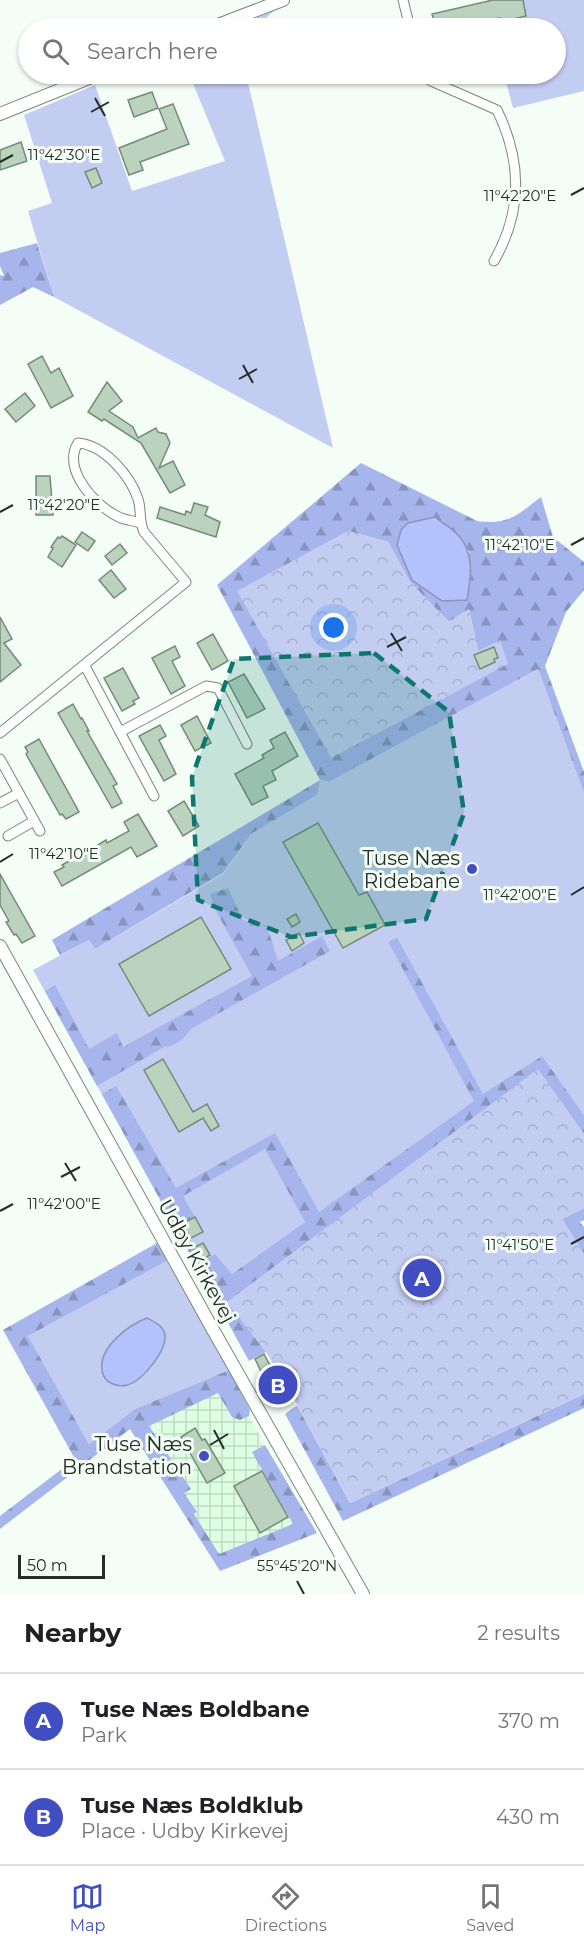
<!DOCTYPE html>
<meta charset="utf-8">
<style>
body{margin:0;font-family:Montserrat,sans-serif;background:#f2f2f2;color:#202124}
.scale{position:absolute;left:18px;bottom:15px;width:87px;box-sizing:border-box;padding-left:6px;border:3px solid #252e26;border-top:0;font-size:16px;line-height:21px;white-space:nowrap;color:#252e26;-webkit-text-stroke:4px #f4fef6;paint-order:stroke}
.you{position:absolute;left:334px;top:628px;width:21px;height:21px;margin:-15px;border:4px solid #fff;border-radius:50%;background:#1a73e8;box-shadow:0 0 0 9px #1a73e833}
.badge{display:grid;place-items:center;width:39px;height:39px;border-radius:50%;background:#414ec2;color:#fff;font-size:20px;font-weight:700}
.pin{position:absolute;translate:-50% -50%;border:3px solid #fff;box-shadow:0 2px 6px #0006}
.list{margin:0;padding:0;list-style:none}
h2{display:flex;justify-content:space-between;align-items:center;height:78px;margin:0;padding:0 24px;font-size:26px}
h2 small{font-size:20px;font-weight:400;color:#757577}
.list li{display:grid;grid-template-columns:39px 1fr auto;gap:18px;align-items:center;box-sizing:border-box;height:96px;padding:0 24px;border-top:2px solid #e0e0e0}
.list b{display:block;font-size:22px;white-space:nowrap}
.list p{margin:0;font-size:20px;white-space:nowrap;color:#757577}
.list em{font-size:20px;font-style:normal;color:#757577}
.icon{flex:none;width:33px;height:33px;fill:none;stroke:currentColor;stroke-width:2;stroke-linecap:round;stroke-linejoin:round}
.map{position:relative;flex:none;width:584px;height:1594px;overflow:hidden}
.search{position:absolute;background:#fff;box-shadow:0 2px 4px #0004;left:18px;right:18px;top:18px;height:66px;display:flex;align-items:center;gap:15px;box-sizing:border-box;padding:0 21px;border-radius:33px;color:#757577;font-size:22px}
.sheet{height:270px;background:#fff}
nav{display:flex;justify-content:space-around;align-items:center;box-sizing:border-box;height:84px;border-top:2px solid #e0e0e0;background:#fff;font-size:16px;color:#757577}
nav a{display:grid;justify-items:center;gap:3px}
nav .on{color:#414ec2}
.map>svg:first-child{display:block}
.industrial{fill:url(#industrial-grid)}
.green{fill:#c3cdf2}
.forest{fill:url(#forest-firs);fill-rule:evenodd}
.park{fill:url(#park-crowns)}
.water{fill:#b3c2fa;stroke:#8896ba;stroke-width:1.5}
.building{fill:#bbd3be;stroke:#748b77;stroke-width:1.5}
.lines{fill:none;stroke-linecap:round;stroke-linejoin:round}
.minor-casing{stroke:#748b78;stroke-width:11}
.tertiary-casing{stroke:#748b78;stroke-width:14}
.minor{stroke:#fff;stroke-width:9}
.tertiary{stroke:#fff;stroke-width:12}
.marked{fill:#0f766e;fill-opacity:0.2;stroke:#0f766e;stroke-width:4.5;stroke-dasharray:12 8;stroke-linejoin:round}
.ticks{fill:none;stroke:#252e26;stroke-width:2}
.poi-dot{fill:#414ec2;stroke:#f4fef6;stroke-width:2}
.labels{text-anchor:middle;stroke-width:6;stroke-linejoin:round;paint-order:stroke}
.poi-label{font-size:20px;fill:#252e26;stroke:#f4fef6;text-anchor:end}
.street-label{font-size:20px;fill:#252e26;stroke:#f4fef6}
.ticks-label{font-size:15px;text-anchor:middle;fill:#252e26;stroke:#f4fef6;stroke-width:6;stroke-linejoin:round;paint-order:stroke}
</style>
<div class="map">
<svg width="584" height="1594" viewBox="0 0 584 1594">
<defs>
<pattern id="industrial-grid" width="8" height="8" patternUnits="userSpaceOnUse" patternTransform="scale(1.5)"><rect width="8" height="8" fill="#defee3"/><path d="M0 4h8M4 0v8" fill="none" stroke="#bedac3"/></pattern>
<pattern id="forest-firs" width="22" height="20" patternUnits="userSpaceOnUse" patternTransform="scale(1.5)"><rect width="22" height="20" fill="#a6b5eb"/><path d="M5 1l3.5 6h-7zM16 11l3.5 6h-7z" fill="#8794be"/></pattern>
<pattern id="park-crowns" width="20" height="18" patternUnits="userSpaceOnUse" patternTransform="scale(1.5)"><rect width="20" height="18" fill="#c3cdf2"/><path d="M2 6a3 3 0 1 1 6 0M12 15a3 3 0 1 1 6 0" fill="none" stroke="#a7b0cf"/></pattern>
</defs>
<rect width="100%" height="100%" fill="#f4fef6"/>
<path class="industrial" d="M218 1392 240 1420 249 1416 265 1445 252 1452 293 1524 219 1554 194 1514 197 1512 184 1493 190 1489 149 1426Z"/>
<g class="green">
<path d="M487 0H584V91L513 108 504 74H556V28H494Z"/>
<path d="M275 10 255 28H238L260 16Z"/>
<path d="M189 74H246L333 448 54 297 28 211 52 203 24 115 95 85 132 191 225 161Z"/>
<path d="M538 669 584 793V1115L542 1057 483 1095 397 937 388 942 475 1101 210 1290 33 970 89 940 95 949 223 874 251 834 317 795 320 780 329 782Z"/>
<path d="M167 1261 229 1370 135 1409 89 1444 28 1336Z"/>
</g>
<g class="forest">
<path d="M37 243 54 297 33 287 0 305V275L4 276 0 266V253Z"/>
<path d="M361 463 477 521C509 525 517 515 541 497L553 537 584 562V590L566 612 545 666 584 772V793L538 669 329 782 320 780 317 795 251 834 223 873 95 949 89 940 60 955 52 940 320 780 217 585ZM435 517 458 535 470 553 408 523ZM348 531 388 542 410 582 449 622 469 609 478 651Z"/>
<path d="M228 888 243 920 267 926 278 961 322 936 330 951 191 1029C184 1039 177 1046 164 1047L97 1086 45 991 55 985 89 1049 117 1033 123 1047 252 976 216 911 210 894Z"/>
<path d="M397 937 483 1094 542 1056 584 1115V1134L538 1070 228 1302 266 1352 249 1361 102 1094 116 1086 176 1188 275 1133 319 1212 474 1101 388 942ZM265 1149 305 1222 232 1274 215 1254 202 1261 182 1224 195 1217 183 1196Z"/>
<path d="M584 1208V1220L580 1222 584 1227V1254L562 1219Z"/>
<path d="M157 1243 167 1261 28 1336 89 1444 135 1409 229 1370 250 1410 249 1416 240 1420 232 1417 218 1393 149 1426 191 1489 184 1493 197 1512 194 1514 219 1554 293 1524 252 1452 265 1445 317 1533 220 1571 130 1429 0 1529V1516L75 1459 3 1330Z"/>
<path d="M584 1394V1408L343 1521 285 1414 297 1405 350 1503Z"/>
</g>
<g class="park">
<path d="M348 531 388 542 410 582 449 622 469 609 478 651 500 640 508 664 331 758 237 591Z"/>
<path d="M538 1069 584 1134V1208L562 1219 584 1254V1394L350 1503 293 1397 266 1352 227 1302Z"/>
</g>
<g class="water">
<path d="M435 517C442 523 452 528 458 535 475 553 471 578 467 600L442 601 412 580 397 545 401 530 408 523Z"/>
<path d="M147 1318C155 1322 164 1326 165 1336 166 1352 141 1382 127 1385 116 1388 104 1382 102 1371 98 1347 129 1325 147 1318Z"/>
</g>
<g class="building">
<path d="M493 0H523L526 16 501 22 500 18 474 24 473 21 436 28 432 14Z"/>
<path d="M152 92 158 108 134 117 128 100Z"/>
<path d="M173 104 189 144 140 162 143 170 129 175 119 148 167 129 159 109Z"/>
<path d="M21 142 27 161 0 170V150Z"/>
<path d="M96 168 102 183 92 188 85 172Z"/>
<path d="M42 356 51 373 59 368 73 396 51 408 28 364Z"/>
<path d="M107 382 122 401 109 411 133 427 138 438 156 428 158 432 166 434 170 443 159 468 173 461 185 485 170 493 141 443 104 419 102 421 88 412Z"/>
<path d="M25 393 35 406 16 422 5 409Z"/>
<path d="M36 476H50L53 515H36Z"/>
<path d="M194 503 208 507 205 515 220 522 216 537 157 518 160 507 185 515 186 511 191 513Z"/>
<path d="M82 532 95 541 88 551 75 542Z"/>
<path d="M62 536 76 545 62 567 48 557 53 548 51 547 58 537 60 538Z"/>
<path d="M120 544 127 553 112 565 105 556Z"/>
<path d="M111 570 126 589 114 598 99 580Z"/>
<path d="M0 617 12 639 4 643 21 665 0 682Z"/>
<path d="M213 634 228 661 212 670 197 643Z"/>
<path d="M175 646 180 657 172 661 185 686 171 694 152 658Z"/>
<path d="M494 647 498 658 494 659 495 662 480 669 474 655Z"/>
<path d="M123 668 139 698 133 701 135 704 122 711 104 678Z"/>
<path d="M244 674 265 709 247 718 228 682Z"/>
<path d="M73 704 81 719 82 718 89 731H87L117 784 113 786 122 803 112 808 58 713Z"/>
<path d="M197 716 211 743 195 751 181 725Z"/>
<path d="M160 725 166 736 159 740 176 774 164 781 139 736Z"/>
<path d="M285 732 298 756 272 771 276 780 263 786 268 797 252 805 235 774 264 758 262 755 274 748 270 740Z"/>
<path d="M39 739 79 812 66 819 62 814 60 815 26 754 28 752 25 747Z"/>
<path d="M184 801 199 826 183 836 168 811Z"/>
<path d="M138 814 157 846 137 857 131 847 62 886 54 872 64 867 62 865 76 857 77 860 94 850 93 848 106 840 107 843 129 831 124 822Z"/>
<path d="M318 823 359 895 367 892 385 925 343 948 283 842Z"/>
<path d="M0 874 35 936 22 943 16 934 14 935 6 922 9 921 0 905Z"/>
<path d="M296 914 300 922 292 927 287 919Z"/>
<path d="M201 917 231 969 149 1016 119 964Z"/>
<path d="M299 933 304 943 292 951 286 940Z"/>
<path d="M163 1059 193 1112 207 1104 219 1126 211 1131 203 1118 179 1132 144 1070Z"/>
<path d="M195 1217 203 1232 191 1238 183 1223Z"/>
<path d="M203 1243 210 1255 201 1260 193 1248Z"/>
<path d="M264 1354 273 1371 280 1368 293 1393 276 1402 255 1359Z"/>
<path d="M195 1428 202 1440 205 1439 225 1473 207 1483 181 1437Z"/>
<path d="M262 1471 288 1517 260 1533 234 1486Z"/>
</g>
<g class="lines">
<defs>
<g id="minor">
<path d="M403 0 410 28"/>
<path d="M425 74 431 81 497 110C522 161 523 211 494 261"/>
<path d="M85 666 154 796"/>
<path d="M120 732 206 686 218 688 247 744"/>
<path d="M0 733 186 582 144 532C138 519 142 511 138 499 130 475 104 445 78 443 61 470 97 508 121 518 127 520 134 521 140 523"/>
<path d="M0 759 40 831"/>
<path d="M0 803 19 793"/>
<path d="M8 836 34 821"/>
</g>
<g id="tertiary">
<path d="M210 28 283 0"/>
<path d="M0 114 99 74"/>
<path d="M0 946 212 1328 363 1594"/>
</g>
</defs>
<use href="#minor" class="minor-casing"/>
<use href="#tertiary" class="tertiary-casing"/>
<use href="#minor" class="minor"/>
<use href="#tertiary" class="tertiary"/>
</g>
<path class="marked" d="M374 653 449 712 464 813 426 919 291 937 198 900 192 777 234 659Z"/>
<path class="ticks" d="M95 98 105 116M91 112 109 102M0 162 13 155M571 195 584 188M243 365 253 383M239 379 257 369M0 512 13 505M571 545 584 538M391 633 402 651M387 647 406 637M0 862 13 854M571 895 584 887M65 1163 76 1181M61 1177 80 1167M0 1211 13 1204M571 1244 584 1237M214 1430 224 1449M210 1445 228 1434M297 1581 304 1594"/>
<g class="poi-dot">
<circle cx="472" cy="869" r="6"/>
<circle cx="204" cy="1456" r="6"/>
</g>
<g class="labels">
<g class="poi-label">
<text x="460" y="865">Tuse Næs<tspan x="460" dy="23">Ridebane</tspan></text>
<text x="192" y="1451">Tuse Næs<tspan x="192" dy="23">Brandstation</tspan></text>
</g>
<g class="street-label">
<text transform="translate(197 1261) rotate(61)" y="7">Udby Kirkevej</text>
</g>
</g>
<g class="ticks-label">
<text x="64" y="160">11°42'30"E</text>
<text x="520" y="201">11°42'20"E</text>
<text x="64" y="510">11°42'20"E</text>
<text x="520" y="550">11°42'10"E</text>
<text x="64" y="859">11°42'10"E</text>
<text x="520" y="900">11°42'00"E</text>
<text x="64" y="1209">11°42'00"E</text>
<text x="520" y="1250">11°41'50"E</text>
<text x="297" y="1571">55°45'20"N</text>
</g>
</svg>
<div class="scale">50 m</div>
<div class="you"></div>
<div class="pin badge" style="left:422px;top:1278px">A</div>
<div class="pin badge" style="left:278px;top:1385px">B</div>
<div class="search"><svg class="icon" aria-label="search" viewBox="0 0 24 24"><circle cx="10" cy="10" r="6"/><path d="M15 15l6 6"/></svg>Search here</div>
</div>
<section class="sheet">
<h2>Nearby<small>2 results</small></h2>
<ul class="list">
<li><span class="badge">A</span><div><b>Tuse Næs Boldbane</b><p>Park</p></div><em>370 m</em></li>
<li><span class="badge">B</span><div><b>Tuse Næs Boldklub</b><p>Place · Udby Kirkevej</p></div><em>430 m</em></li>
</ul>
</section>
<nav>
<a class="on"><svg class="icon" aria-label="map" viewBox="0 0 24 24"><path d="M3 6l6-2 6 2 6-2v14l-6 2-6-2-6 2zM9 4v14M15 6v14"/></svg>Map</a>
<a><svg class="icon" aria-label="directions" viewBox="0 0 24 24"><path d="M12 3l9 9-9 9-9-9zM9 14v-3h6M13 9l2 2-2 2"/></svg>Directions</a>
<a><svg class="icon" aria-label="saved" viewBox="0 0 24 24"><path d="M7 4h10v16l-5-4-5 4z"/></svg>Saved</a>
</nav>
